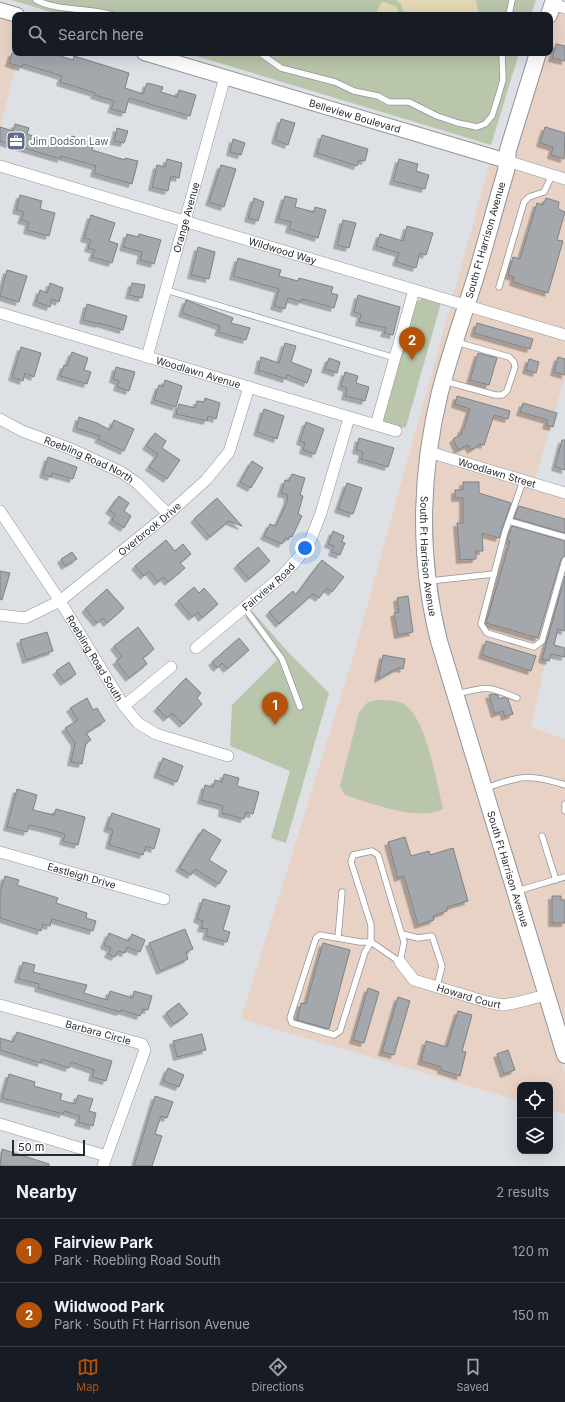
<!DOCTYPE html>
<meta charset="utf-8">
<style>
body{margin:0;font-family:Inter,sans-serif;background:#242831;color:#f1f3f6}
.controls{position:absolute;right:12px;bottom:12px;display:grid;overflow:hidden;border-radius:8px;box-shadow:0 4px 16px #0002}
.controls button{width:36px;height:36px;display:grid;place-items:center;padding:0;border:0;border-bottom:1px solid #363941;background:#171b24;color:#f1f3f6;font:20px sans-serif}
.scale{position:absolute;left:12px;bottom:10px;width:73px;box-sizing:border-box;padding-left:4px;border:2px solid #2a2b2d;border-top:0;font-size:11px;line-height:14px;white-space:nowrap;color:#2a2b2d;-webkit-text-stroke:3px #fff;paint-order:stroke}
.you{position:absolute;left:305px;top:548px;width:14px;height:14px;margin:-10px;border:3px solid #fff;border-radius:50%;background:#1a73e8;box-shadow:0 0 0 6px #1a73e833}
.badge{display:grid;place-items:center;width:26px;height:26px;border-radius:50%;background:#b45309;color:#fff;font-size:13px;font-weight:700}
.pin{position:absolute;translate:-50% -33px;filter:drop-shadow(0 1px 2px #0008)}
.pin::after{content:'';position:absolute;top:21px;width:14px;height:12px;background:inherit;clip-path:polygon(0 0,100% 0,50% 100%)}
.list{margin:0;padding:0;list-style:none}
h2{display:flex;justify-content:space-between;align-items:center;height:52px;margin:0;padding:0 16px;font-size:17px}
h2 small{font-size:13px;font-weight:400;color:#9ea1a6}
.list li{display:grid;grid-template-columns:26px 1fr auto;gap:12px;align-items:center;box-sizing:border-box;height:64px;padding:0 16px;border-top:1px solid #363941}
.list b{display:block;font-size:15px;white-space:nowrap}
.list p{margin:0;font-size:13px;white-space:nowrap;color:#9ea1a6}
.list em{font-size:13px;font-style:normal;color:#9ea1a6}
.icon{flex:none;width:22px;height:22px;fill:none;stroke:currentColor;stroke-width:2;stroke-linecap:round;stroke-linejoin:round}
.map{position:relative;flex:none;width:565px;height:1166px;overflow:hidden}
.search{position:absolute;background:#171b24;box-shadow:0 4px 16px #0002;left:12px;right:12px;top:12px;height:44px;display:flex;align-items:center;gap:10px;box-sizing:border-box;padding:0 14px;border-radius:8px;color:#9ea1a6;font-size:15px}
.sheet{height:180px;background:#171b24}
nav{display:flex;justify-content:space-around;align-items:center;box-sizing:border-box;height:56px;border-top:1px solid #363941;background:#171b24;font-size:11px;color:#9ea1a6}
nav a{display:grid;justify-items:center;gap:2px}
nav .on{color:#b45309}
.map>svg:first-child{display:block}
.commercial{fill:#e8d2c5;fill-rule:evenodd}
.green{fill:#bac6ab}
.sand{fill:#e1d7b2}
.building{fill:#a4a8ad;stroke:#7e8186;filter:url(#shadow)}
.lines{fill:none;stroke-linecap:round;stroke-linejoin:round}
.service-casing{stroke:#919599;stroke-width:7}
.minor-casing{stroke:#919599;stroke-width:12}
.tertiary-casing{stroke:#919599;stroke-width:16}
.secondary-casing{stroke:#919599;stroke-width:18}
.service{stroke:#fff;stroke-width:5.5}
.minor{stroke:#fff;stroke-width:11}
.tertiary{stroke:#fff;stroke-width:14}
.secondary{stroke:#fff;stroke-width:16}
.labels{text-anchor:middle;stroke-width:4;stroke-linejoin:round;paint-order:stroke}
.street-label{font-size:10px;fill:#2a2b2d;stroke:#fff}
.service-label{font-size:10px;fill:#4e5e75;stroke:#fff;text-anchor:start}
</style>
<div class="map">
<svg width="565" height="1166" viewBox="0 0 565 1166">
<defs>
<filter id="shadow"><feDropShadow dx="-3.5" dy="3.5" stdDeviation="0" flood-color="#0004"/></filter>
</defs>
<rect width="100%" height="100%" fill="#dde1e6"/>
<g class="commercial">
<path d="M556 11 565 14V173L513 157 543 53H550V31Z"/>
<path d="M0 16 15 20V53H19L0 128Z"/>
<path d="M490 162 501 165 463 299 453 296Z"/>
<path d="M511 168 565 185V329L473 301Z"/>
<path d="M450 307 460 310 419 556 540 991 515 998 503 999 489 996 417 975 401 954 393 962 410 984 503 1010 543 1001 565 1073V1114L550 1110V1085H520V1101L241 1019 353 657ZM377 700 340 786 359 712 368 702Z"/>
<path d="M469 312 565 341V376L535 479 434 448 438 424Z"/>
<path d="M433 460 565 499V575L531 727 565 739V1037L443 639 429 554Z"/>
</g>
<g class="green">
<path d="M11 0H536L531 15H61Z"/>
<path d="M186 53H519L491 145Z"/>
<path d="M422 298 441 303 406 427 402 428 384 422 383 418 415 303Z"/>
<path d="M252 611 288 652 329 693 286 843 271 838 290 771 230 746 232 705 277 660 245 617Z"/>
<path d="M377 700C386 700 394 700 402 703 426 714 437 784 443 809 418 822 371 803 345 795L340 786 359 712 368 702Z"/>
</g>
<g class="sand">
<path d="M396 0H476L479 15H406L400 3Z"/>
<path d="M384 2 397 7 398 12 395 15H375L381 3Z"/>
</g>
<g class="building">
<path d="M556 44 565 46V61L552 58Z"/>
<path d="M12 53H57V55L73 60 74 56 129 73 125 88 143 94 147 83 163 87 161 92 177 97 179 90 196 95 190 116 129 98 125 113 111 109 114 101 94 95 95 93 60 82 62 76 23 64 22 67 9 63Z"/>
<path d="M281 119 295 123 288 145 275 140Z"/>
<path d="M15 124 29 128 27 134 69 146 72 136 94 143 92 150 125 160V158L138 161 132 184 94 173 96 166 61 156V159L0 141V127L13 131Z"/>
<path d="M545 127 565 133 564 159 551 155 553 147 540 143Z"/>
<path d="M117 128 128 131 124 143 114 141Z"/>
<path d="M322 135 368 149 365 161 359 160 357 166 317 153Z"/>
<path d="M233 139 245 143 241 155 230 152Z"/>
<path d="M167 159 182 163 179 178 171 176 168 191 152 187 157 165 165 167Z"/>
<path d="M399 159 418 164 416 171 429 175 425 189 393 181Z"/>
<path d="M221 165 236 169 224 207 209 202Z"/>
<path d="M20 195 42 201 40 209 55 213 49 236 27 230 29 222 21 220 24 212 16 210Z"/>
<path d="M285 196 297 199 295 207 314 212 315 207 326 210 318 238 289 229 291 222 278 219Z"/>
<path d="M254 198 264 202 258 221 248 218Z"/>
<path d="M546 198 559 202 558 209 565 212 557 240 563 241 548 293 513 282 514 277 508 275 513 257 520 259 537 203 543 205Z"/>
<path d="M91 215 115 223 109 241 118 244 112 263 92 257 95 250 88 248 91 240 84 238Z"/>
<path d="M343 220 356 223 349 248 337 245Z"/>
<path d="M407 226 433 233 426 255 420 253 416 268 396 262 399 253 376 246 380 234 403 241Z"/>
<path d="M127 234 138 237 139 234 161 240 154 264 140 260 142 252 123 247Z"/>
<path d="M198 247 215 252 209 279 191 275Z"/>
<path d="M238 258 281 270 279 276 298 281 299 278 333 287 331 293 338 295 334 308 302 299 301 302 288 298 285 309 274 306 279 289 233 276Z"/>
<path d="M7 270 27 276 19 302 0 296Z"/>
<path d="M50 283 63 288 59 302 52 299 50 307 36 302 40 290 47 293Z"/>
<path d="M132 283 145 285 142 298 129 295Z"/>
<path d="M358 295 400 307 393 335 384 333 386 328 359 322 361 314 354 312Z"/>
<path d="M186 300 233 318 231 323 250 328 246 340 218 332 220 326 182 313Z"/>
<path d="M87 304 127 316 123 330 99 323V324L83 320Z"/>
<path d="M477 323 533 339 530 349 474 333Z"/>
<path d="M285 343 296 346 291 362 312 370 307 383 287 375 286 379 258 370 261 357 279 363Z"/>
<path d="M21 347 41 353 34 377 25 373 23 381 12 377Z"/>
<path d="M72 352 88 358 84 370 91 372 87 384 60 376 64 365 67 366Z"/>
<path d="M478 353 497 358 489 385 470 380Z"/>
<path d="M558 357 565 359V375L554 372Z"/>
<path d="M329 358 340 362 337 373 325 369Z"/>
<path d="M529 359 539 362 536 373 526 370Z"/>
<path d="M116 367 135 372 129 391 117 387 119 381 113 379Z"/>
<path d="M345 372 358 376 356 383 369 387 365 401 345 396 347 388 341 386Z"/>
<path d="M165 380 182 386 176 407 154 400 159 385 163 387Z"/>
<path d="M457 396 510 411 508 419 494 415 484 445 480 444 471 450 468 445 458 450 453 439 462 434 461 430 464 428 470 409 455 404Z"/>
<path d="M205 398 220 403 216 419 208 416 207 421 176 414 179 404 195 408 197 401 204 402Z"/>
<path d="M523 403 557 413 553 427 546 425 548 420 520 412Z"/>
<path d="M264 409 284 416 277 439 257 432Z"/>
<path d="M79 417 97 423 110 430 114 420 134 429 124 451 98 439 100 436 76 428Z"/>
<path d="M306 422 324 429 315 454 303 450 305 443 300 441Z"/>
<path d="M155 433 166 441 162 448 180 460 167 479 149 467 158 454 146 446Z"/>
<path d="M359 438 394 448 388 467 361 459 363 452 356 450Z"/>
<path d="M562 440H565V470L555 467Z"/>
<path d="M48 457 77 467 73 479 52 473 51 477 43 474Z"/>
<path d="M252 461 263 468 251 488 240 482Z"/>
<path d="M292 474 305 478 300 495 303 496 298 514 302 516 292 537 290 536 288 539 285 538 282 544 264 536 270 524 276 526 287 502 288 495 281 493 285 480 289 481Z"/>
<path d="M463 482H479V493L511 503 499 538 482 533 483 551H476V559L460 560 457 523H463V498H455V490H463Z"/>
<path d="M347 483 362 488 353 514 338 509Z"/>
<path d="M119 496 129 503 124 511 131 516 124 528 112 520 115 514 109 510Z"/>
<path d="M217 498 242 526 229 521 210 537 194 519Z"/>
<path d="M519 506 565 519V533L514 518Z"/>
<path d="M512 526 565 541V556L561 559 538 638 486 623 510 541 507 540Z"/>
<path d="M333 531 344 536 342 542 345 543 340 555 332 552 334 546 328 544Z"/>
<path d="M166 540 175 551 183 544 191 554 180 563 185 568 168 582 164 577 158 582 149 571 144 576 135 566Z"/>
<path d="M258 547 270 561 249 579 237 565Z"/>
<path d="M72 552 77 559 65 566 61 559Z"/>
<path d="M322 560 344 577 332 592 327 588 319 598 313 594 279 624 269 612 293 591 296 595Z"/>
<path d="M0 571 10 573 2 600 0 599Z"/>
<path d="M565 576V631L558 629 554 645 565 648V657L551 654 549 661 542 659Z"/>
<path d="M194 587 199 593 204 588 218 604 202 618 198 612 192 617 178 601Z"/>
<path d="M107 589 124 608 107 623 103 618 97 623 85 609Z"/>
<path d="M408 596 413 632 398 635 394 613 399 612 397 598Z"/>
<path d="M138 627 154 649 143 658 147 664 129 678 116 661 122 657 114 646Z"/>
<path d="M47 632 53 651 26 660 20 640Z"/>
<path d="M239 638 249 650 227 669 222 663 217 668 212 662Z"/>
<path d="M486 641 536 656 531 671 482 655Z"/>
<path d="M383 655 405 659 403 669 398 668 378 679Z"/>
<path d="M69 662 76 674 64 682 56 671Z"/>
<path d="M186 678 201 693 197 698 202 704 183 724 172 713 167 718 157 708Z"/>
<path d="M493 694 498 695 499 699 504 697 508 699 513 714 505 717 503 711 495 714 489 695Z"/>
<path d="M87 698 93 710 97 708 105 721 86 733 91 740 86 743 82 764 71 762 75 743 65 728 78 720 70 708Z"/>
<path d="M163 758 183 766 177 782 157 774Z"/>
<path d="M224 774 239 778 237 786 259 792 253 814 246 812 244 819 222 813 223 806 201 800 205 785 213 787 215 780 222 782Z"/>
<path d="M17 789 37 795 33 810 54 815 56 809 85 817 78 845 63 841 65 834 43 828 29 825 27 832 7 827Z"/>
<path d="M112 813 160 829 154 849 146 846 143 855 109 845 113 830 107 828Z"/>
<path d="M203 829 221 840 209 860 227 871 219 884 195 869 191 875 179 868Z"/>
<path d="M405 837 411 856 429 851 430 855 453 848 468 901 447 907V911L433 916 434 920 418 925 404 876 398 878 388 842Z"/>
<path d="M5 876 19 880 17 885 58 898 56 903 87 913 86 918 96 921 93 931 52 919 50 926 43 924 41 931 0 918V893Z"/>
<path d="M552 896H561V900H565V923H552Z"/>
<path d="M203 899 230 906 223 930 230 932 227 942 206 936 208 929 201 928 203 921 197 919Z"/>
<path d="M185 929 193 949 186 952 188 959 160 971 149 943Z"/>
<path d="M109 933 129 941 132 934 145 940 140 952 127 947 125 953 118 951 115 957 108 954 111 948 104 945Z"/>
<path d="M323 943 350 950 329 1029 297 1020 301 1003 306 1004Z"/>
<path d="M23 962 35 965 33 972 87 985 84 993 107 1000 110 991 133 998 134 991 152 996 148 1010 143 1009 140 1016 121 1010 120 1012 38 988 39 984 18 979Z"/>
<path d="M368 988 379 992 364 1043 353 1040Z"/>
<path d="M398 997 410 1001 394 1055 382 1052Z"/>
<path d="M179 1003 188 1014 174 1024 166 1013Z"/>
<path d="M458 1011 472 1015 462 1051 466 1052 460 1076 441 1070V1067L421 1061 426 1041 447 1047Z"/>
<path d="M17 1032 112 1061 106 1081 92 1077 94 1070 71 1062 69 1068 42 1059 41 1063 0 1050V1038L13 1042Z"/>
<path d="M202 1034 206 1050 177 1057 173 1041Z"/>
<path d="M508 1050 515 1070 504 1074 497 1054Z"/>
<path d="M168 1068 184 1075 179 1087 163 1081Z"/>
<path d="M9 1074 35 1082 34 1086 62 1094 60 1100 75 1104 78 1095 93 1099 89 1111 96 1113 93 1126 78 1122 80 1116 64 1111 63 1114 2 1098Z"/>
<path d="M155 1096 173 1102 167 1118 161 1116 155 1134 162 1136 152 1166H134Z"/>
<path d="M2 1149 49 1164V1166H0Z"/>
</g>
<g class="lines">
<defs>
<g id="service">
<path d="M36 0C59 12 88 7 113 15"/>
<path d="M509 15 512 0"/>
<path d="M260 53 281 68 335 82 354 91 378 96 389 102H409L437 116 458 123 477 127 485 124 492 116 498 97 503 80 502 53"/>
<path d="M499 287 524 202 529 197 544 192 552 175"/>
<path d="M166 290 395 358"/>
<path d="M444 381 495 395H502L507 391 515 367 514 362 509 357 456 342"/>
<path d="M523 481 505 532 481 624 487 633 534 647 542 641 565 560"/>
<path d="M509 521 565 537"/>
<path d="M430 581 494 574"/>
<path d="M244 607 282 659 300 707"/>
<path d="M457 694C487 686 488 686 517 698"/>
<path d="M486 788C521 776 528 773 565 785"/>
<path d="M565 804V811"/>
<path d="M542 836 556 880"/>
<path d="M372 851 378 855 404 942 400 962 371 942V925L351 862 353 855Z"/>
<path d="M517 891 565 877"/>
<path d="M402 934 418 938 432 936 442 966 437 986"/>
<path d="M320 935 360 942H371L365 952 340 1031 334 1035 292 1023 290 1018 316 938Z"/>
<path d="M338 938 342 892"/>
</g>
<g id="minor">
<path d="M553 4 565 8"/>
<path d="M507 161 565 179"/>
<path id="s1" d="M0 166 565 335"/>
<path id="s2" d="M0 313 396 431"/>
<path id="s3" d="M147 357 225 77"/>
<path id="s4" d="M0 419 22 431 71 449 121 472 137 483 168 514"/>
<path d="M376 425 414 290"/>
<path id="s5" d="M429 452 565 493"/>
<path id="s6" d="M0 511 60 601 124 706 138 723 156 734 228 756"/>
<path id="s7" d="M0 615 25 618 60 601 168 514 206 480 229 452 249 387"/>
<path id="s8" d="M196 648 282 576 299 557 311 539 321 513 349 418"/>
<path d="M124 706 171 667"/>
<path id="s9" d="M0 852 164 899"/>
<path id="s10" d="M400 962 414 980 487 1002 503 1005 515 1003 546 995"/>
<path id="s11" d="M0 1005 142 1044 145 1050 103 1166"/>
<path d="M0 1124 106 1156"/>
</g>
<g id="tertiary">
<path d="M0 10 17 15"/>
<path id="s12" d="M144 53 507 161"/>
</g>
<g id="secondary">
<path d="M549 15 554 0"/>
<path id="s13" d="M538 53 508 150 506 171C495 207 486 243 475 279 463 316 450 354 440 392 420 474 418 558 439 641L565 1055"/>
</g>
</defs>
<use href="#service" class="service-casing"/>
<use href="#minor" class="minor-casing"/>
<use href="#tertiary" class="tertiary-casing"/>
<use href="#secondary" class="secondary-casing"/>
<use href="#service" class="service"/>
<use href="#minor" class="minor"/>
<use href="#tertiary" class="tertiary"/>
<use href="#secondary" class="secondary"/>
</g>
<defs>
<symbol id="office-square" viewBox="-11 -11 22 22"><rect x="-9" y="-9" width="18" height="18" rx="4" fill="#5c6f8a" stroke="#fff"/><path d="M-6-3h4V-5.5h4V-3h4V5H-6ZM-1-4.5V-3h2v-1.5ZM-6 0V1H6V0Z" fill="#fff"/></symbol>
</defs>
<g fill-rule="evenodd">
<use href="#office-square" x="5" y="130" width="22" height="22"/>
</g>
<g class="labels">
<g class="street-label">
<text dy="4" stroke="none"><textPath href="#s12" startOffset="220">Belleview Boulevard</textPath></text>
<text dy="4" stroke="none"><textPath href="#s3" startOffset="145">Orange Avenue</textPath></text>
<text transform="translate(485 240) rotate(-74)" y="4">South Ft Harrison Avenue</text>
<text dy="4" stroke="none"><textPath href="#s1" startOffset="295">Wildwood Way</textPath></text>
<text dy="4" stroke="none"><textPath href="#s2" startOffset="207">Woodlawn Avenue</textPath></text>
<text dy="4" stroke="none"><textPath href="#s4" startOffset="98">Roebling Road North</textPath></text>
<text dy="4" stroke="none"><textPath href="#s5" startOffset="71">Woodlawn Street</textPath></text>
<text dy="4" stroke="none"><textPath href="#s7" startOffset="179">Overbrook Drive</textPath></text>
<text dy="4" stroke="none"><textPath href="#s13" startOffset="519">South Ft Harrison Avenue</textPath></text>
<text dy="4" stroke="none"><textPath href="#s8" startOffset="95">Fairview Road</textPath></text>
<text dy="4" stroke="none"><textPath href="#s6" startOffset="175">Roebling Road South</textPath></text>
<text dy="4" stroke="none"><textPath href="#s13" startOffset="843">South Ft Harrison Avenue</textPath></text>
<text dy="4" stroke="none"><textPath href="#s9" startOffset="85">Eastleigh Drive</textPath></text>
<text dy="4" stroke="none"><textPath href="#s10" startOffset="80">Howard Court</textPath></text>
<text dy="4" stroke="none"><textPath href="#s11" startOffset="102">Barbara Circle</textPath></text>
</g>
<g class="service-label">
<text x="30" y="145">Jim Dodson Law</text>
</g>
</g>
</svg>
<div class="controls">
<button><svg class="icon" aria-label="locate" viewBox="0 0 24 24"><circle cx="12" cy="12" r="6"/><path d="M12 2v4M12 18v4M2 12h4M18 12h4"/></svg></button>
<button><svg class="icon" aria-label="layers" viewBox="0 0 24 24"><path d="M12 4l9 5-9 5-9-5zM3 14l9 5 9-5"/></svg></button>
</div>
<div class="scale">50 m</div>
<div class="you"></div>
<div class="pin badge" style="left:275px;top:725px">1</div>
<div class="pin badge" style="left:412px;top:360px">2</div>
<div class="search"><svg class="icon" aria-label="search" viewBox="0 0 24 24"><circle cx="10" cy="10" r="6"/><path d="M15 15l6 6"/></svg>Search here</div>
</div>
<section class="sheet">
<h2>Nearby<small>2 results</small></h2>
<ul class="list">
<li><span class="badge">1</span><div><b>Fairview Park</b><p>Park · Roebling Road South</p></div><em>120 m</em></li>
<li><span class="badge">2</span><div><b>Wildwood Park</b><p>Park · South Ft Harrison Avenue</p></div><em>150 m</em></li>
</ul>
</section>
<nav>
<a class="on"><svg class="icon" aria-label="map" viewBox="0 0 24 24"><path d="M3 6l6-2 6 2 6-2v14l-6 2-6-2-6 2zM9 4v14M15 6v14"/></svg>Map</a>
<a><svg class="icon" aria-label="directions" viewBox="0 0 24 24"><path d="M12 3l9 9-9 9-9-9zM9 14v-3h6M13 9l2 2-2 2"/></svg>Directions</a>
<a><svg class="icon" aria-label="saved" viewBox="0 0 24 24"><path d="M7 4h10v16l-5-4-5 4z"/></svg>Saved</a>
</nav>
